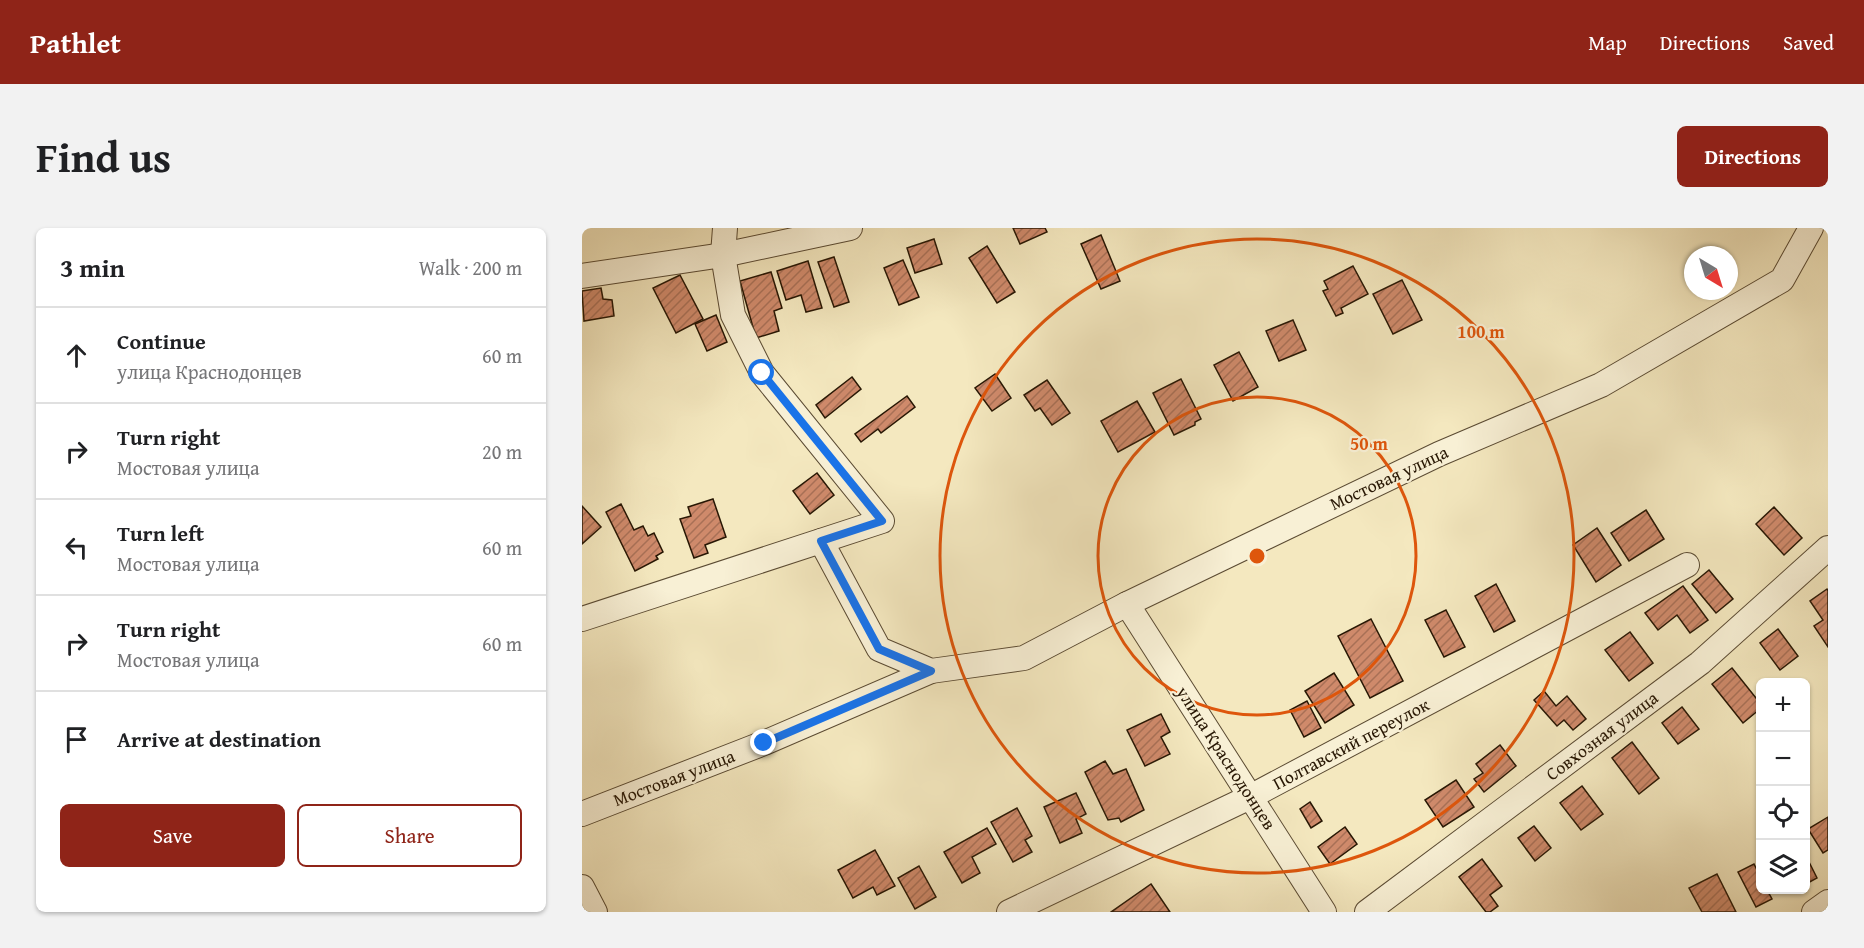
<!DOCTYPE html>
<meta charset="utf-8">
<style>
body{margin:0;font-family:"Gentium Book Plus",serif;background:#f2f2f2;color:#202124}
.controls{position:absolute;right:18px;bottom:18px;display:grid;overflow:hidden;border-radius:9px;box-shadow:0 2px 4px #0004}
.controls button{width:54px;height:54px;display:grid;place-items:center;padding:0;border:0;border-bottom:2px solid #e0e0e0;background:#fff;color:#202124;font:30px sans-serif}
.compass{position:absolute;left:1102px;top:18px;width:54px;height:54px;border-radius:50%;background:#fff;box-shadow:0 2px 4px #0004;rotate:142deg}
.stop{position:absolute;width:18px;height:18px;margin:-14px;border:4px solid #1a73e8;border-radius:50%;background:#fff}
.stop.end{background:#1a73e8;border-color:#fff;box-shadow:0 2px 6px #0008}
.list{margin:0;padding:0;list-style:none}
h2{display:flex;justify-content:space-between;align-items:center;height:78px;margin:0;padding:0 24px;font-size:26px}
h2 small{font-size:20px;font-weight:400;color:#757577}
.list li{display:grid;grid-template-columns:39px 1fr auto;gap:18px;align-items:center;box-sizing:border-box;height:96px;padding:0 24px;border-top:2px solid #e0e0e0}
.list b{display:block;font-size:22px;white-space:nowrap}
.list p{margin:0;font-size:20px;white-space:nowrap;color:#757577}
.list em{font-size:20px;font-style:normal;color:#757577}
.actions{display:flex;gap:12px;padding:18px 24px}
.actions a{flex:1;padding:14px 0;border:2px solid #8f2418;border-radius:9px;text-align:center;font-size:21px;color:#8f2418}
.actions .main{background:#8f2418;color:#fff}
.icon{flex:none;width:33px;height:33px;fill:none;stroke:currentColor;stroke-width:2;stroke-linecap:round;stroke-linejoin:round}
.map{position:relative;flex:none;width:1246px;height:684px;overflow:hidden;border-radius:9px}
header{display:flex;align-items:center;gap:36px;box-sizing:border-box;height:84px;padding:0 30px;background:#8f2418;color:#fff}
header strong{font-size:28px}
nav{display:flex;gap:33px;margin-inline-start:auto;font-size:21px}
.intro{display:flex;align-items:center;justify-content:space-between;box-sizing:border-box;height:144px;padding:0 36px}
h1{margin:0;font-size:42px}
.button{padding:15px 27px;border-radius:9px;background:#8f2418;color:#fff;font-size:21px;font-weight:700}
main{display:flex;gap:36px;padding:0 36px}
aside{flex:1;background:#fff;border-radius:9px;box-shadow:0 2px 4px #0004}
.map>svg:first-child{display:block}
.building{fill:url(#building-hatch);stroke:#281704;stroke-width:1.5}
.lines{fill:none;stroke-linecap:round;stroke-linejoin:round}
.street-casing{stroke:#5b4b33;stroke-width:26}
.street{stroke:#f8f0d5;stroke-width:24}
.route{stroke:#1a73e8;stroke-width:8}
.ring{fill:none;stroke:#de560c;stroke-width:3}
.labels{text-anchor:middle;stroke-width:4.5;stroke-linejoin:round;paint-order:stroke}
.street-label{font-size:18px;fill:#281704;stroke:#f8f0d5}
.centre{fill:#de560c;stroke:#f8f0d5;stroke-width:3}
.ring-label{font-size:18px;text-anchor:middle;font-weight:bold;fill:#de560c;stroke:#f8f0d5;stroke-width:4.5;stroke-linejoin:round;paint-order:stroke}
</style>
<header>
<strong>Pathlet</strong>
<nav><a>Map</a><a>Directions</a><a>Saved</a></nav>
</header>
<div class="intro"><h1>Find us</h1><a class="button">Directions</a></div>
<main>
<aside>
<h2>3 min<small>Walk · 200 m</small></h2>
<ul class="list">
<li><svg class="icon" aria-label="ahead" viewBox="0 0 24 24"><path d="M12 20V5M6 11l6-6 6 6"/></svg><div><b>Continue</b><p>улица Краснодонцев</p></div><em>60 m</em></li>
<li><svg class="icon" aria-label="right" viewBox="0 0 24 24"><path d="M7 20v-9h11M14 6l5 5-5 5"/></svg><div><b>Turn right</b><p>Мостовая улица</p></div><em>20 m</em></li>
<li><svg class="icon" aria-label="left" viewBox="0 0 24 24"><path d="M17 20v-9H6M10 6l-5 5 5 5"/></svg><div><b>Turn left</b><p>Мостовая улица</p></div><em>60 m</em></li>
<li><svg class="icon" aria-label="right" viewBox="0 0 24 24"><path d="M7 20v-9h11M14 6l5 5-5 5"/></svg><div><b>Turn right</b><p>Мостовая улица</p></div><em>60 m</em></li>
<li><svg class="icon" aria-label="arrive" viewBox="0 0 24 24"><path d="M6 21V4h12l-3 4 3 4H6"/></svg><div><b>Arrive at destination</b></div></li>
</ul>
<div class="actions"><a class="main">Save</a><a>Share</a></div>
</aside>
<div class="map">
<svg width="1246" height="684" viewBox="0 0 1246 684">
<defs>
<pattern id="building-hatch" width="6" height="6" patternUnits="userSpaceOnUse" patternTransform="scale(1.5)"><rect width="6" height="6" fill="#cf8a6b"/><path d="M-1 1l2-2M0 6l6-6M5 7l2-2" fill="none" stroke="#a87056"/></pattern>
</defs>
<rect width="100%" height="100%" fill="#f4e8bf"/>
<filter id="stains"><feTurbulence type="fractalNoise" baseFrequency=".00333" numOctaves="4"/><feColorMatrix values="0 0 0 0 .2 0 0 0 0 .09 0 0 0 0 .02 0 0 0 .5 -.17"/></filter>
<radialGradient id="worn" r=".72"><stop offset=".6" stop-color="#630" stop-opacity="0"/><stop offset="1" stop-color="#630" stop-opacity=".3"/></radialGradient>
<g class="building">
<path d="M431 0H463L465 4 438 16Z"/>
<path d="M519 7 538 53 519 61 499 16Z"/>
<path d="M352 11 360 36 333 45 325 20Z"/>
<path d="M405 18 433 64 415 75 387 30Z"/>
<path d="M252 29 267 74 252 79 236 34Z"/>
<path d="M321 32 337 69 317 77 302 40Z"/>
<path d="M226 33 240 80 224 84 219 67 204 72 195 43Z"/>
<path d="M771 38 786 66 759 80 761 85 754 88 741 63 746 61 742 53Z"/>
<path d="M189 44 200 80 192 83 197 103 174 110 158 53Z"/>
<path d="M98 47 121 91 94 105 71 60Z"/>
<path d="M820 52 840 92 811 106 791 66Z"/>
<path d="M19 60 21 71 30 72 32 88 2 93 0 63Z"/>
<path d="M134 87 145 114 125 123 113 96Z"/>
<path d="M711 92 724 122 697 133 684 103Z"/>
<path d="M657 124 676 159 651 173 632 137Z"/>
<path d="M413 146 429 170 410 183 393 160Z"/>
<path d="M270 149 279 161 243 190 234 177Z"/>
<path d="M599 151 619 191 613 194V197L592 207 571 165Z"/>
<path d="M465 152 488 185 470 197 458 180 453 183 442 167Z"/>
<path d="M325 168 333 179 299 205 296 201 279 214 273 206Z"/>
<path d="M555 173 573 204 536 224 519 193Z"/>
<path d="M235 245 252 267 228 286 211 263Z"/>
<path d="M131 271 144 309 123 317 126 325 112 330 98 291 109 288 106 279Z"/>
<path d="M39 276 52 302 61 298 66 308 72 305 81 324 74 328 76 331 53 343 24 284Z"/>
<path d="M0 278 19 299 0 316Z"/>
<path d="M1192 279 1220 310 1202 327 1174 296Z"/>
<path d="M1064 282 1082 311 1047 333 1029 305Z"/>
<path d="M1015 300 1039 337 1014 354 991 317Z"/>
<path d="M1127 342 1151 371 1134 385 1110 356Z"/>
<path d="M914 356 933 393 912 404 893 368Z"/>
<path d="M1101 358 1126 392 1108 405 1095 387 1076 402 1063 385Z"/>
<path d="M1245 361 1246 363V419L1232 398 1241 392 1228 373Z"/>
<path d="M864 382 883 419 862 429 843 392Z"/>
<path d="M789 391 821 453 788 470 756 408Z"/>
<path d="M1196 401 1216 428 1198 442 1178 415Z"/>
<path d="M1048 404 1071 435 1047 453 1023 422Z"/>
<path d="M1150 440 1178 475V481L1161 495 1130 456Z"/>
<path d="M752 445 772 477 743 495 723 463Z"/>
<path d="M962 463 974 478 985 468 1004 491 991 502 982 492 975 498 952 472Z"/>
<path d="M725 473 739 500 722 509 708 482Z"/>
<path d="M1100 479 1117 501 1096 516 1080 495Z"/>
<path d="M579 486 588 504 579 509 588 526 563 538 545 502Z"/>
<path d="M1050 514 1077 550 1057 566 1030 530Z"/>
<path d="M918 517 934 538 902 564 892 551 901 545 894 536Z"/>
<path d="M523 533 531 546 544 541 562 582 539 594 537 590 526 592 503 544Z"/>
<path d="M874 552 892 579 861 599 843 572Z"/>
<path d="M1000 558 1021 586 999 602 978 575Z"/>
<path d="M494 565 504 586 494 591 500 605 478 615 462 579Z"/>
<path d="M728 574 740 593 729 600 718 581Z"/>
<path d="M435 580 450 608 443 612 450 624 431 634 409 594Z"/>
<path d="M1246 589V622L1241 625 1226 601Z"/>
<path d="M952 598 969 620 953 633 936 610Z"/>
<path d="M763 599 775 616 748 636 736 619Z"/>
<path d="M405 600 414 616 390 629 398 645 380 655 362 624Z"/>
<path d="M293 622 313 658 295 667 291 659 271 670 256 642Z"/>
<path d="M1224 628 1235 650 1224 656Z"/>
<path d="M900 631 920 658 908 667 916 678 908 684H904L877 649Z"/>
<path d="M1172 636 1178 648V662H1185L1190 671 1174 679 1156 644Z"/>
<path d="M337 638 354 669 333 681 316 650Z"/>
<path d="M1135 646 1154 684H1120L1107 660Z"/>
<path d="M569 656 588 684H529Z"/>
</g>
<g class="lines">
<defs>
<g id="street">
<path d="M0 48 141 27 268 0"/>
<path d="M239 313 297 421 349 443 442 430 545 376 857 226 1019 157 1200 52 1229 0"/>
<path d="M545 376 742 684"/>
<path d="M0 391 300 293 180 145 151 87 141 27 143 0"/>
<path d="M0 586 182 515 349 443"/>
<path d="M0 659 13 684"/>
<path d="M427 684 668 569 1105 337"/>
<path d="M785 684 1118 435 1246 320"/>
<path d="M1232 684 1246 674"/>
</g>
</defs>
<use href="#street" class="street-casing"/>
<use href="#street" class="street"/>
</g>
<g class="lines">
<path class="route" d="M180 145 300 293 239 313 297 421 349 443 182 515"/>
</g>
<g class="ring">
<circle cx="675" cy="328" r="159"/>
<circle cx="675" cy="328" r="317"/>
</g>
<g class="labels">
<g class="street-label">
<text transform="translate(807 250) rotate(-25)" y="6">Мостовая улица</text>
<text transform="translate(1020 508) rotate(-37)" y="6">Совхозная улица</text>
<text transform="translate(769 516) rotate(-28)" y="6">Полтавский переулок</text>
<text transform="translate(644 530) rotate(57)" y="6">улица Краснодонцев</text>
<text transform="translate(92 550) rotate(-21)" y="6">Мостовая улица</text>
</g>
</g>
<circle cx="675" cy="328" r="9" class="centre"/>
<g class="ring-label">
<text x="899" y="110">100 m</text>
<text x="787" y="222">50 m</text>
</g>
<rect width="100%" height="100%" filter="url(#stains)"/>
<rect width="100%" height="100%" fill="url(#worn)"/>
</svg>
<div class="controls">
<button>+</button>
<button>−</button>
<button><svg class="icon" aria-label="locate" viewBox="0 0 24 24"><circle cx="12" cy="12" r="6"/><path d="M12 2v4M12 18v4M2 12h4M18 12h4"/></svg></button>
<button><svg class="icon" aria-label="layers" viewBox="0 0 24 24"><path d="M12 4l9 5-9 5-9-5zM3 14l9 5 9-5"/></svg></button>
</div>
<svg class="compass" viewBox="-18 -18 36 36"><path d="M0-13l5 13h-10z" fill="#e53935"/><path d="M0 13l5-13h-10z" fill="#757577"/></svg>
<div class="stop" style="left:180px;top:145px"></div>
<div class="stop end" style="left:182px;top:515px"></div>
</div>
</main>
